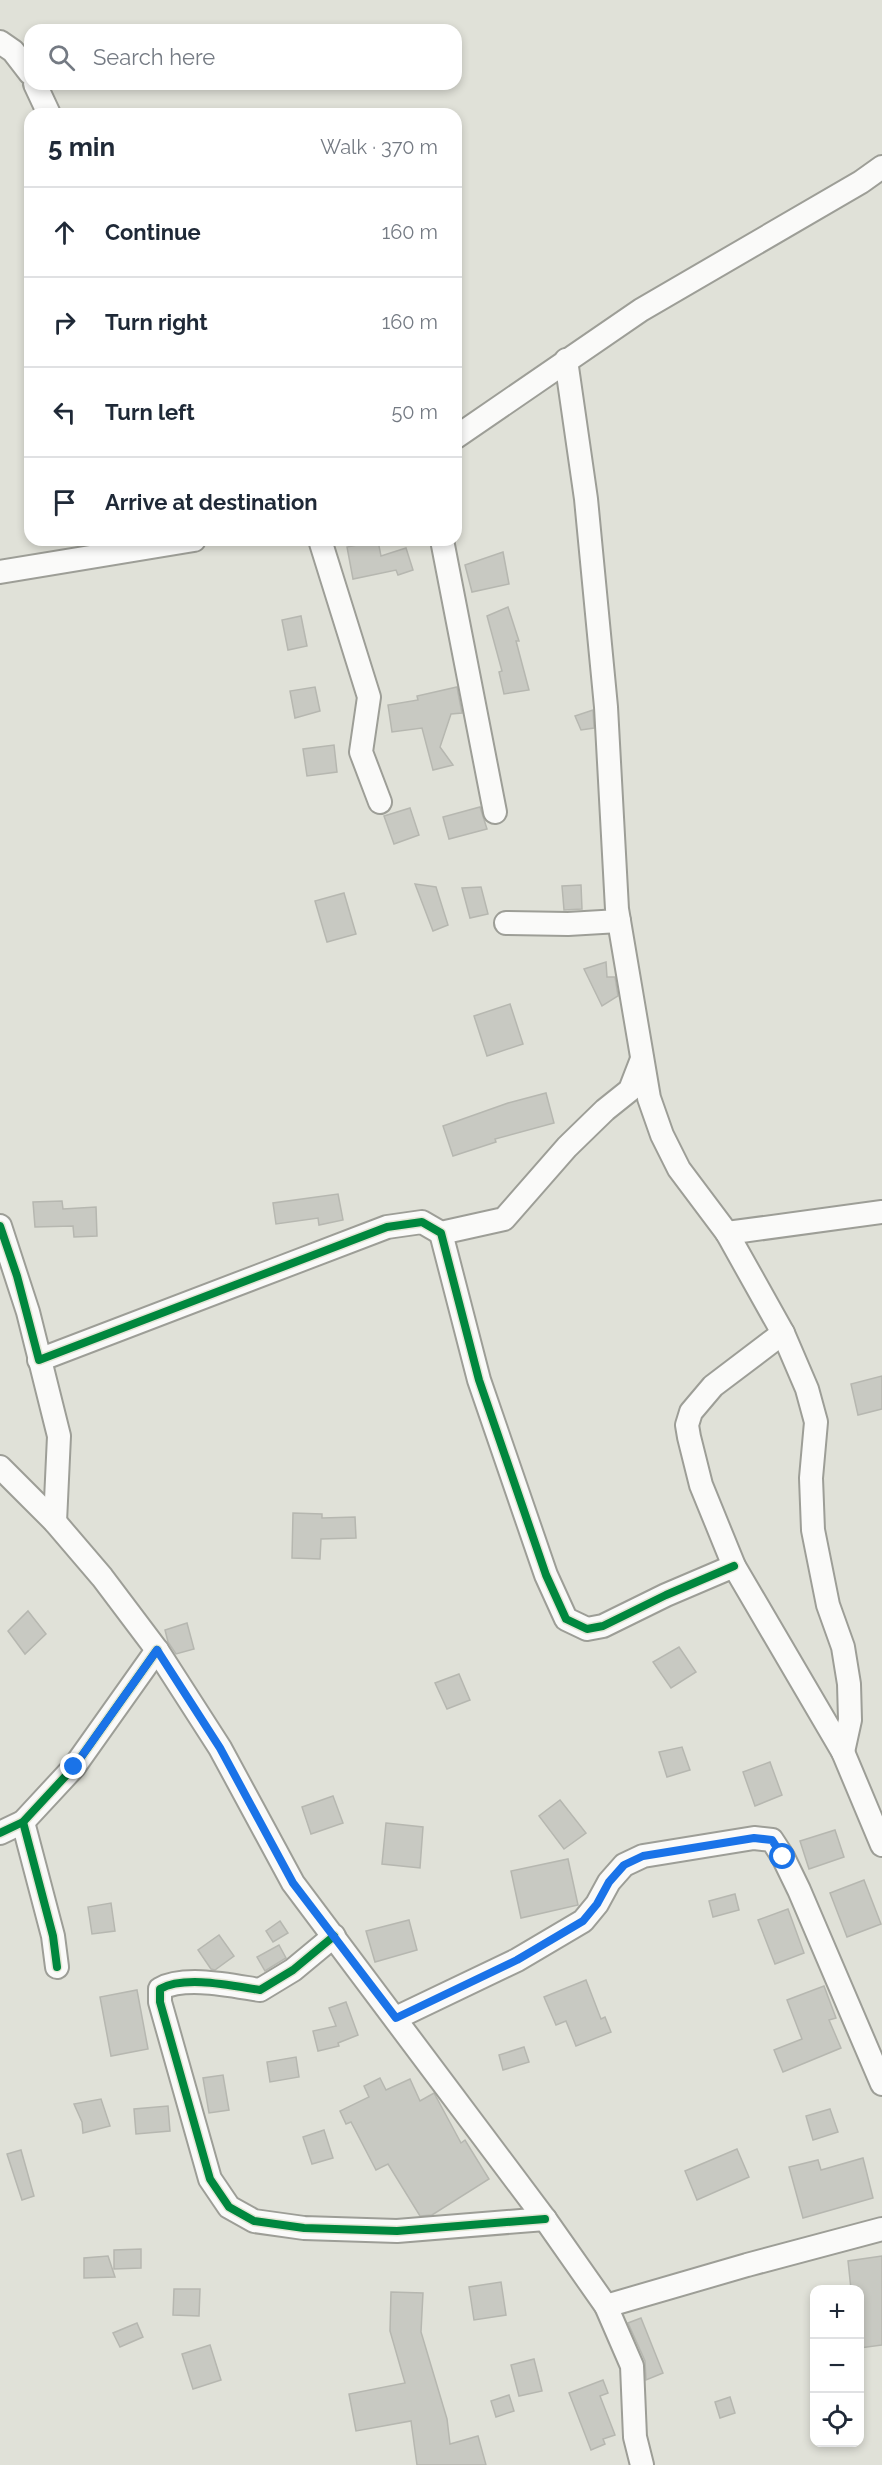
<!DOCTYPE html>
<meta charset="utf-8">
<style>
body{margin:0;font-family:Raleway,sans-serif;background:#f6f6f7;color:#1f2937}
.controls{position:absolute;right:18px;bottom:18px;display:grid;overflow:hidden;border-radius:12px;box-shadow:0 3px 9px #0003}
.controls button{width:54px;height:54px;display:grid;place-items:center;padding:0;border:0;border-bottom:2px solid #e0e1e3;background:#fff;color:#1f2937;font:30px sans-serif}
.stop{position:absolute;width:18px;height:18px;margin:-14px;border:4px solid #1a73e8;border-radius:50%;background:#fff}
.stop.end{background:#1a73e8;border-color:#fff;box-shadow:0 2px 6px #0008}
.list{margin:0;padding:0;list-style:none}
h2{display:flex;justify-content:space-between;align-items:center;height:78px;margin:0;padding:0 24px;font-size:26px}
h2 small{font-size:20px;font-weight:400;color:#747a83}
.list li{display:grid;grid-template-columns:39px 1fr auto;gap:18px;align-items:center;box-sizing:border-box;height:90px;padding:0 24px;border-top:2px solid #e0e1e3}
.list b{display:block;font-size:22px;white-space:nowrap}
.list em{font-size:20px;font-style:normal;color:#747a83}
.icon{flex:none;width:33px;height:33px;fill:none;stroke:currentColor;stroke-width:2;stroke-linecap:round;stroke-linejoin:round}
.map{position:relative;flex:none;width:882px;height:2465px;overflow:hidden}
.search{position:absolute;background:#fff;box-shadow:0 3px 9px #0003;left:24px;top:24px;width:438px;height:66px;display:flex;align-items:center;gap:15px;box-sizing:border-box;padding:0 21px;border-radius:18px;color:#747a83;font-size:22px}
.panel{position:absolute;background:#fff;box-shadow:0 3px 9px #0003;left:24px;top:108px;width:438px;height:438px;border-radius:18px}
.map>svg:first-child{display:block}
.building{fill:#c8c9c2;stroke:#b6b7b0;stroke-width:1.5}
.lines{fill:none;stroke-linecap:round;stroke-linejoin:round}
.minor-casing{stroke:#9d9e97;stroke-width:26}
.minor{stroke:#fafaf9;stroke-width:22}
.cycleway-casing{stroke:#e3e5d4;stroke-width:11}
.cycleway{stroke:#00873e;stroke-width:8}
.route{stroke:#1a73e8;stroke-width:8}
</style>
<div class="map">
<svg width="882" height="2465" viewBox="0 0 882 2465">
<rect width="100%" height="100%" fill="#e0e1d8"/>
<g class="building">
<path d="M378 541 381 556 406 548 413 570 398 575 396 570 353 579 347 547Z"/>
<path d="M503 552 509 584 472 592 465 565Z"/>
<path d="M508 607 519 641H516L529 690 504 694 499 672 502 671 487 616Z"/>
<path d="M301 616 307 646 288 650 282 620Z"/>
<path d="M315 687 320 711 295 718 290 691Z"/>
<path d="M457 687 462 713 451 714 440 747 453 765 433 770 422 728 392 732 388 705 418 700 417 696Z"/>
<path d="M593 710 594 728 581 730 575 716Z"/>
<path d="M334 745 337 772 307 776 303 749Z"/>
<path d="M480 807 487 829 449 839 443 817Z"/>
<path d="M410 808 419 835 394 844 384 816Z"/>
<path d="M415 884 436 887 448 925 433 931Z"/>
<path d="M581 885 582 909 564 910 562 886Z"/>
<path d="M481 887 488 914 470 918 462 888Z"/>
<path d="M344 893 356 934 327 942 315 901Z"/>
<path d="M606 962 607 977H615L618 996 602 1006 584 969Z"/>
<path d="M510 1004 523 1044 487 1056 474 1016Z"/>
<path d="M546 1093 554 1123 495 1139 496 1142 453 1156 443 1126 508 1103Z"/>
<path d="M338 1194 343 1220 319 1225 318 1218 276 1224 273 1203Z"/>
<path d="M62 1201 63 1209 96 1207 97 1236 74 1237 73 1226 35 1227 33 1202Z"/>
<path d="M882 1376V1409L858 1415 851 1384Z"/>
<path d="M293 1513 322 1514V1518L355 1517 356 1538 321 1539 320 1559 292 1558Z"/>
<path d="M28 1611 46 1634 25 1654 8 1631Z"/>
<path d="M187 1623 194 1649 176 1654 168 1642 165 1630Z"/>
<path d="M679 1647 696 1672 671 1688 653 1662Z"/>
<path d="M459 1674 470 1700 447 1709 435 1683Z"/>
<path d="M682 1747 690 1770 667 1777 659 1752Z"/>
<path d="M770 1762 782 1795 755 1806 743 1772Z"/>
<path d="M333 1796 343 1823 311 1834 302 1807Z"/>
<path d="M560 1800 586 1833 564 1849 539 1816Z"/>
<path d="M386 1823 423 1827 420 1868 382 1864Z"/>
<path d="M835 1830 844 1857 809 1869 800 1841Z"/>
<path d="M568 1859 578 1905 521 1918 511 1871Z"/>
<path d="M864 1880 881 1924 847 1937 830 1893Z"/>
<path d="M735 1894 739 1910 713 1917 709 1901Z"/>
<path d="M111 1903 115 1931 92 1934 88 1907Z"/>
<path d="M788 1909 804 1953 775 1964 758 1920Z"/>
<path d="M409 1920 417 1950 375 1962 366 1931Z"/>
<path d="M280 1921 288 1933 273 1942 266 1931Z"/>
<path d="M219 1935 234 1956 215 1970 211 1969 198 1950Z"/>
<path d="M279 1945 286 1958 265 1971 257 1957Z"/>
<path d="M586 1980 601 2019 605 2017 611 2032 576 2046 566 2021 556 2025 544 1997Z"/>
<path d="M824 1986 836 2018 829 2020 841 2048 783 2072 774 2050 802 2039 787 2000Z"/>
<path d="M137 1990 148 2049 111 2056 100 1997Z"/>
<path d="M346 2002 358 2035 338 2043 339 2046 318 2051 313 2031 336 2026 329 2008Z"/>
<path d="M524 2047 529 2062 503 2070 499 2055Z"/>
<path d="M296 2057 299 2077 270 2082 267 2062Z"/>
<path d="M223 2075 229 2110 209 2113 203 2078Z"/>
<path d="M380 2078 386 2090 410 2079 420 2101 434 2093 461 2143 465 2140 489 2179 432 2215 420 2216 388 2164 376 2170 351 2122 346 2124 340 2111 369 2097 364 2086Z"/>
<path d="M101 2099 110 2126 83 2133 82 2122 74 2104Z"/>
<path d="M168 2106 170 2131 136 2134 134 2109Z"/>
<path d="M830 2109 838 2132 813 2140 806 2116Z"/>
<path d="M324 2130 333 2158 312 2164 303 2137Z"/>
<path d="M737 2149 749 2177 697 2200 685 2171Z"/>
<path d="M21 2150 34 2196 22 2200 7 2154Z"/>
<path d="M863 2158 873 2198 803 2218 789 2167 818 2160 821 2170Z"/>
<path d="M141 2249V2268L114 2269V2250Z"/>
<path d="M108 2256 115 2277 84 2278V2258Z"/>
<path d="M882 2256V2345L860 2348V2289H851L848 2261Z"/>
<path d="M501 2282 506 2315 474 2320 469 2287Z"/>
<path d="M174 2289H200L199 2316 173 2315Z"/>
<path d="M391 2292 423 2293 421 2332 447 2419 450 2444 478 2436 486 2465H417L411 2421 356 2431 349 2394 405 2383 390 2331Z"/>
<path d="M641 2318 663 2373 646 2380 645 2361 628 2323Z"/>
<path d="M137 2323 143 2337 120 2347 113 2333Z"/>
<path d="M210 2345 221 2380 193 2389 182 2354Z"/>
<path d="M534 2359 542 2391 519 2396 511 2365Z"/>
<path d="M603 2380 608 2393 600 2396 615 2435 603 2439 605 2444 591 2450 569 2393Z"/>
<path d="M509 2395 514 2411 496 2417 491 2401Z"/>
<path d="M730 2397 735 2413 720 2418 715 2402Z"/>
</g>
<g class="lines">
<defs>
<g id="minor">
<path d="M0 42 13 51 30 73"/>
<path d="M35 84 49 114"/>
<path d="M566 360 586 499 606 707 617 909 649 1098 662 1135 679 1169 727 1233 783 1333 807 1389 816 1422 811 1478 813 1530 828 1605 843 1647 849 1684 850 1720 843 1752"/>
<path d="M456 437 641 310 861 182 882 167"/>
<path d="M320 540 369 697 361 752 380 802"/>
<path d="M442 540 495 812"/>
<path d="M0 572 194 540"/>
<path d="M506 923 568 924 619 921"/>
<path d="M0 1226 28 1312 59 1436 55 1522"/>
<path d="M441 1233 479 1380 546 1575 566 1619 587 1629 603 1626 666 1595 734 1566"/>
<path d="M727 1233 882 1212"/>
<path d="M783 1333 713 1386 691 1412 687 1425 689 1437 701 1485 734 1566 843 1752 882 1845"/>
<path d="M39 1360 387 1227 422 1222 441 1233 504 1219 567 1147 605 1110 630 1090 642 1059"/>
<path d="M0 1467 55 1522 102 1577 157 1650 220 1748 293 1883 545 2219 606 2306 632 2366 635 2437 642 2465"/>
<path d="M23 1822 53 1936 57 1967"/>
<path d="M0 1833 23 1822 74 1767 157 1650"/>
<path d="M334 1936 293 1970 260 1990C233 1986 185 1975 160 1989V2002L210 2179 229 2207 254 2221 304 2228 397 2231 545 2219"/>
<path d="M396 2018 517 1960 583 1921 597 1904 609 1882 624 1865 643 1856 754 1838 772 1840 783 1857 799 1890 882 2084"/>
<path d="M606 2306 747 2265 882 2229"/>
</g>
</defs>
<use href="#minor" class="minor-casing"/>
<use href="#minor" class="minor"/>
<defs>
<g id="cycleway">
<path d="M0 1226 17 1276 39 1360 387 1227 422 1222 441 1233 479 1380 546 1575 566 1619 587 1629 603 1626 666 1595 734 1566"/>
<path d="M23 1822 53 1936 57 1967"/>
<path d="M0 1833 23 1822 74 1767 157 1650"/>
<path d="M334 1936 293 1970 260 1990C233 1986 185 1975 160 1989V2002L210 2179 229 2207 254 2221 304 2228 397 2231 545 2219"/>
</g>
</defs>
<use href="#cycleway" class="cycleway-casing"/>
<use href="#cycleway" class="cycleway"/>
</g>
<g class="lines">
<path class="route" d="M74 1767 157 1650 220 1748 293 1883 396 2018 517 1960 583 1921 597 1904 609 1882 624 1865 643 1856 754 1838 772 1840 783 1857"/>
</g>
</svg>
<div class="controls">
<button>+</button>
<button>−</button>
<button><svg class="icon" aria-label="locate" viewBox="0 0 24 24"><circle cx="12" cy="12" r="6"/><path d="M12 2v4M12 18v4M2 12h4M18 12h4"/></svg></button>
</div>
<div class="stop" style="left:783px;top:1857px"></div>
<div class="stop end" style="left:74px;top:1767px"></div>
<div class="search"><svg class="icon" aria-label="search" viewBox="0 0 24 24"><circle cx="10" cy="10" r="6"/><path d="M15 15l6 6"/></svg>Search here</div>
<section class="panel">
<h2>5 min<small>Walk · 370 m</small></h2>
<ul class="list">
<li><svg class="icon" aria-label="ahead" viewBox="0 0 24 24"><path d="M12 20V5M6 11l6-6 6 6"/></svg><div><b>Continue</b></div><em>160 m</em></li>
<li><svg class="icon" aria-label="right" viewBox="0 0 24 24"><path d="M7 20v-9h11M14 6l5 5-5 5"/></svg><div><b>Turn right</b></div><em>160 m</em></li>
<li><svg class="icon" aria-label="left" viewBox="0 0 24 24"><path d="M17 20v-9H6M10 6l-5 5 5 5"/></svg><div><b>Turn left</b></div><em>50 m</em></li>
<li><svg class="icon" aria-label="arrive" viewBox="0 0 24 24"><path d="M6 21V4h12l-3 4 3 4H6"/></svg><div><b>Arrive at destination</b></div></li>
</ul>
</section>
</div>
